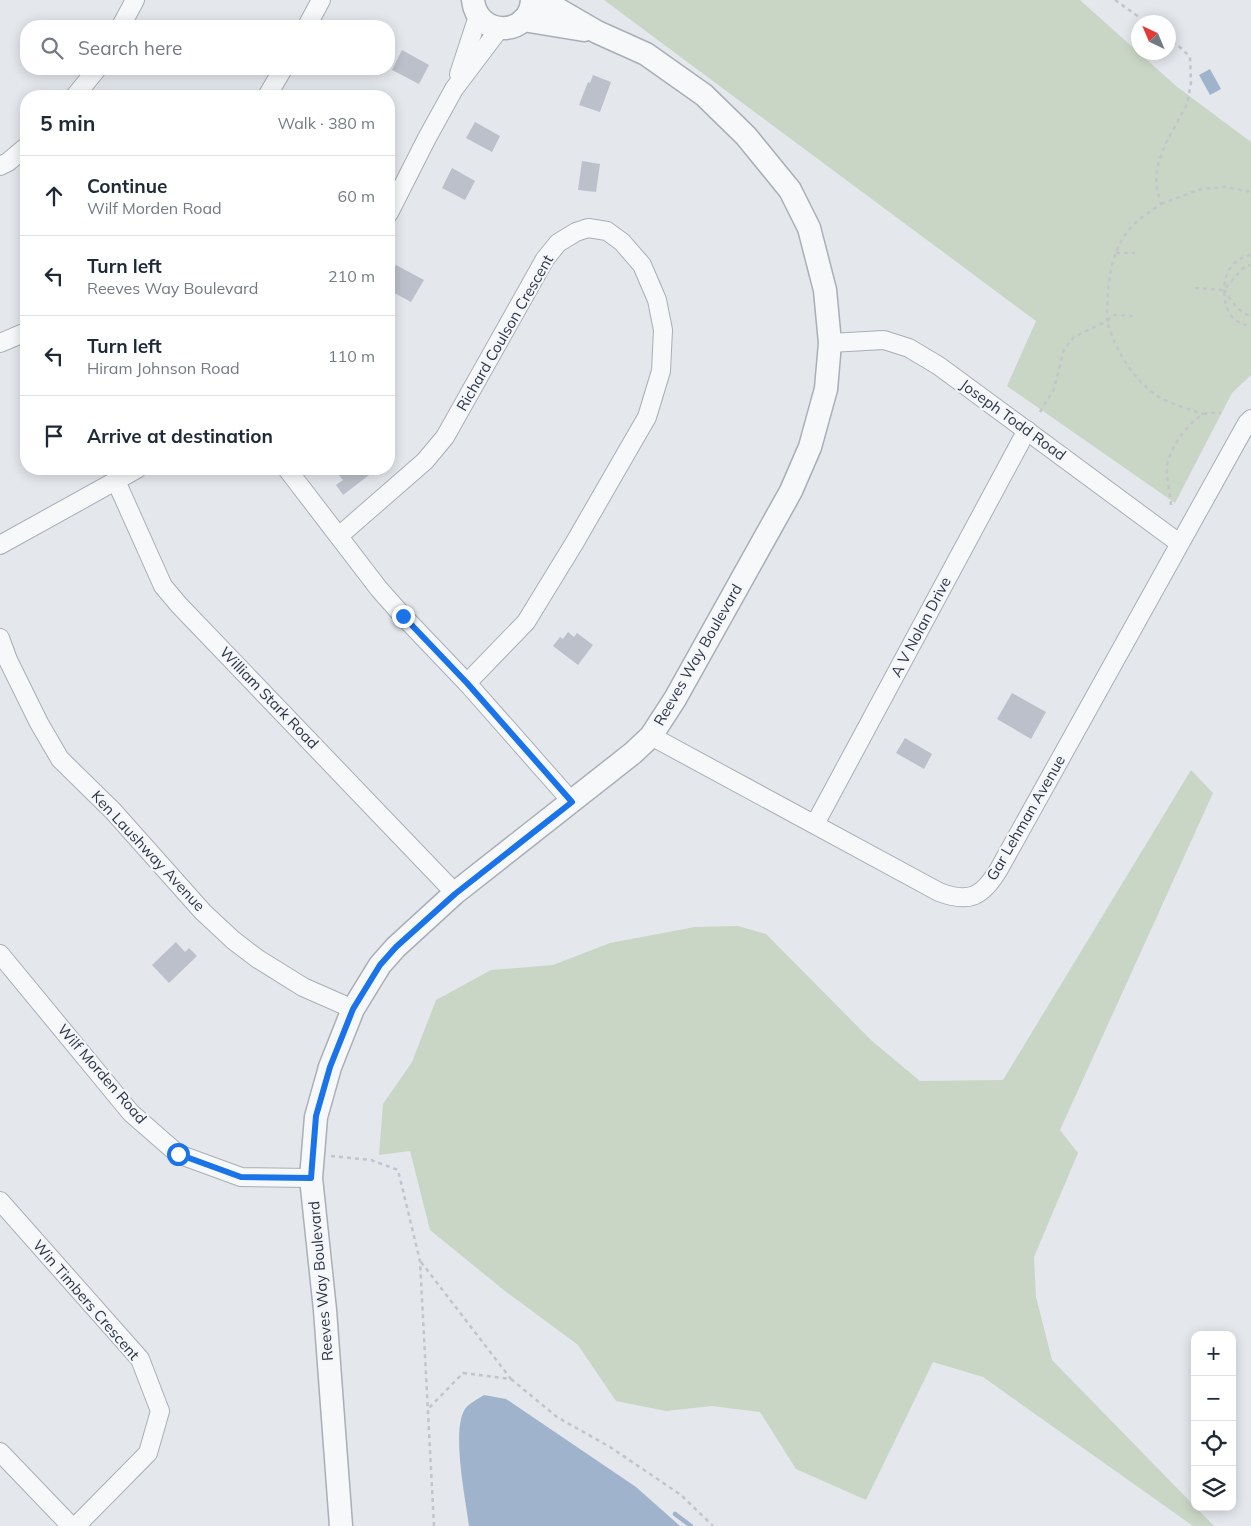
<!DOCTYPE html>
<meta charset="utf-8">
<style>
body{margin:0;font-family:Mulish,sans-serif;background:#f6f6f7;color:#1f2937}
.controls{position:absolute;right:15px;bottom:15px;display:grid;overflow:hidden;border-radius:10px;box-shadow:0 2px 12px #0003}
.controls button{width:45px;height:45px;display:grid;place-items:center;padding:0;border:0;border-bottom:1px solid #e0e1e3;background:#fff;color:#1f2937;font:25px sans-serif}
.compass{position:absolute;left:1131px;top:15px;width:45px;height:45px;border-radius:50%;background:#fff;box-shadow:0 2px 12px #0003;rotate:316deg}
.stop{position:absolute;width:15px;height:15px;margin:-11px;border:4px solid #1a73e8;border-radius:50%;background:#fff}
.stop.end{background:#1a73e8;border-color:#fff;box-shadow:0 1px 5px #0008}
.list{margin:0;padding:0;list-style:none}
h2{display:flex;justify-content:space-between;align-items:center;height:65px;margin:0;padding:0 20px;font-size:21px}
h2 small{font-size:16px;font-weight:400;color:#747a83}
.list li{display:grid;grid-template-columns:32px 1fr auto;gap:15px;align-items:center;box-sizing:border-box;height:80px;padding:0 20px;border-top:1px solid #e0e1e3}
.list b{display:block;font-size:19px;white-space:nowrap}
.list p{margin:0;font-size:16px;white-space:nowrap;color:#747a83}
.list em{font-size:16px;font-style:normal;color:#747a83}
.icon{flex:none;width:28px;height:28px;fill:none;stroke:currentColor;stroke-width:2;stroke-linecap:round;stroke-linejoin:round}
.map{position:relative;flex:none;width:1251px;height:1526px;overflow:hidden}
.search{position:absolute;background:#fff;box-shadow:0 2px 12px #0003;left:20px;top:20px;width:375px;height:55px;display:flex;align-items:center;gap:12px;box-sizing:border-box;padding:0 18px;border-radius:20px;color:#747a83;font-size:19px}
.panel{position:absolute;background:#fff;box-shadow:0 2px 12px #0003;left:20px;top:90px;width:375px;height:385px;border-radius:20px}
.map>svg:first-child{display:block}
.green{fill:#c9d6c5}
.water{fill:#9fb4cc}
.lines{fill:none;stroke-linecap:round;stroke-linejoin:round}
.stream{stroke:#9fb4cc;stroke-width:4.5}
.building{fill:#bbc0ca}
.minor-casing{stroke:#a9aeb7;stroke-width:20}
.tertiary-casing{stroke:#a9aeb7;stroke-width:25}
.path{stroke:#c2c5cb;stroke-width:2.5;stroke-dasharray:4 4;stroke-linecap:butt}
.minor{stroke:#f7f8fa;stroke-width:18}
.tertiary{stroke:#f7f8fa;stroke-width:22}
.route{stroke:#1a73e8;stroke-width:6}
.labels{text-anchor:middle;stroke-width:4.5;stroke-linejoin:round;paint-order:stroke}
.street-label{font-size:15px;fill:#2b3445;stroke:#f4f6f9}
</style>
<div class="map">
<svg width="1251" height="1526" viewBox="0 0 1251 1526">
<rect width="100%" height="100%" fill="#e4e7ec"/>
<g class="green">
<path d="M604 0H1080L1176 86 1251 142V375L1232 393 1175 503 1007 386 1036 321Z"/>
<path d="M1191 770 1213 793 1060 1130 1078 1153 1034 1257 1036 1297 1052 1360 1214 1526H1193L983 1377 933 1362 866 1500 796 1469 760 1412 712 1406 666 1411 616 1401 578 1345 505 1291 430 1230 410 1151 379 1155 383 1104 412 1062 436 1000 491 970 553 965 610 943 695 927 738 926 766 934 872 1041 920 1081 1003 1080Z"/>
</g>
<g class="water">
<path d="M1210 69 1221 89 1210 95 1199 75Z"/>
<path d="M484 1395 506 1399 636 1487 680 1526H469C466 1501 451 1430 465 1409 468 1404 478 1399 484 1395Z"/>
</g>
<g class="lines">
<path class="stream" d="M675 1514 691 1526"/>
</g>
<g class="building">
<path d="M402 50 429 65 419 84 392 70Z"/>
<path d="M593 75 611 82 600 112 579 105 588 82 590 83Z"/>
<path d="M475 122 500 136 492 152 466 138Z"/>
<path d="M582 161 600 164 596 192 578 190Z"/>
<path d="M452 168 475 181 465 200 442 188Z"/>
<path d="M396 265 424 280 411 302 389 290V277Z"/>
<path d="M334 469H377L343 495 336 485 343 480Z"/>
<path d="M568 632 574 637 577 633 593 645 578 665 553 646 560 637 563 639Z"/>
<path d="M1012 693 1046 712 1031 739 997 719Z"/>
<path d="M905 738 932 754 924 769 896 753Z"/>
<path d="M176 942 185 952 189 948 197 956 169 983 152 965Z"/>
</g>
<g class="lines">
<defs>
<g id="minor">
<path d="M121 26 135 0"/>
<path d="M307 26 321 0"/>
<path d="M459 74 478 16"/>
<path d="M75 96 97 69"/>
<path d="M267 96 283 69"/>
<path d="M0 166 8 162 26 147"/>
<path d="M389 213 427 138 454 89 500 28"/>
<path d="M0 343 26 332"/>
<path d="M830 343 884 340 909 348 939 366 1179 543"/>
<path d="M287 469 379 589 403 616 467 683 572 802"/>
<path d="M116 481 163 586 179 605 455 893"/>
<path d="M339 536 425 461 445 437 545 259 558 243 576 232 588 228 607 231 622 242 642 265 657 300 663 330 661 371 647 417 575 542 526 622 467 683"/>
<path d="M0 545 137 469"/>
<path d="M0 638 8 660 39 723 60 759 113 811 203 912 233 940 258 959 303 987 353 1009"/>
<path d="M651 736 939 892C970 904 983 896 999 869L1247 423 1251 419"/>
<path d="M815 824 1027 430"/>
<path d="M0 954 131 1113 178 1154 241 1177 311 1178"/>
<path d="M0 1201 140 1359 160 1411 148 1453 76 1526"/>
<path d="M0 1452 71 1526"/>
</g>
<g id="tertiary">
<path d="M473 0C477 38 530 37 532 0"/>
<path d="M523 20 584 30"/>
<path d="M341 1526 325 1310 311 1178 316 1117 330 1067 353 1009 380 965 396 947 455 893 633 753 651 736 675 699 791 491 810 447 826 389 830 343 825 290 809 228 790 190 746 136 704 95 646 54 597 32 542 0"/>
</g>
</defs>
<use href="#minor" class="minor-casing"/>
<use href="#tertiary" class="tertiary-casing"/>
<g class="path">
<path d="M1115 0 1146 22"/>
<path d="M1161 204 1201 189 1226 187 1251 192"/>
<path d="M1116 253H1135"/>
<path d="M1251 255C1232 259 1225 272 1224 290 1231 300 1239 313 1251 316"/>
<path d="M1195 288 1224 290 1243 268 1251 265"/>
<path d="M1224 292C1225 310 1232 324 1251 326"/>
<path d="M1133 316 1113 315 1107 321C1115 350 1133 380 1159 397 1173 405 1189 409 1203 414"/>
<path d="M1040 412 1054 389 1064 349 1074 337 1107 321C1107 288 1109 250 1133 225 1141 217 1151 211 1161 204L1157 190 1156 176 1159 161 1166 143 1187 104 1191 83 1190 57 1181 48 1168 39"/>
<path d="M1171 505C1170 492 1166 478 1167 466 1169 449 1188 423 1202 415 1207 412 1216 413 1221 413"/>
<path d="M331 1156 371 1160 398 1170 420 1261 434 1526"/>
<path d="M421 1262 511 1379 463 1373 429 1408"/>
<path d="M511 1379 557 1417 610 1447 681 1495 713 1526"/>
</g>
<use href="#minor" class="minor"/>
<use href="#tertiary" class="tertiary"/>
</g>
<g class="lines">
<path class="route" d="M178 1154 241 1177 311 1178 316 1116 330 1067 353 1009 380 965 396 947 455 894 572 802 467 683 403 616"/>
</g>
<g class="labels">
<g class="street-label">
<text transform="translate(505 333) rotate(-60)" y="5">Richard Coulson Crescent</text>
<text transform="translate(1013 420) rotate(36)" y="5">Joseph Todd Road</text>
<text transform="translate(921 627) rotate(-62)" y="5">A V Nolan Drive</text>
<text transform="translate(698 655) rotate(-60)" y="5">Reeves Way Boulevard</text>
<text transform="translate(269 698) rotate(46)" y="5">William Stark Road</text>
<text transform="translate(1026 818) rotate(-60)" y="5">Gar Lehman Avenue</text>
<text transform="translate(148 851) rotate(47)" y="5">Ken Laushway Avenue</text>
<text transform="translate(102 1074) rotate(49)" y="5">Wilf Morden Road</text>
<text transform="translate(321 1281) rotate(-95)" y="5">Reeves Way Boulevard</text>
<text transform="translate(86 1300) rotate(49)" y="5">Win Timbers Crescent</text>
</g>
</g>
</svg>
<div class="controls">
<button>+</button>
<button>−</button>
<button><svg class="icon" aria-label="locate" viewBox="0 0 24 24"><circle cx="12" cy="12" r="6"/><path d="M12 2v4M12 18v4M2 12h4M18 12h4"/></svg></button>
<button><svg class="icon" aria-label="layers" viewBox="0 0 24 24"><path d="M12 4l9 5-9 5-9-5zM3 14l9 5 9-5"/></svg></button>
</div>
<svg class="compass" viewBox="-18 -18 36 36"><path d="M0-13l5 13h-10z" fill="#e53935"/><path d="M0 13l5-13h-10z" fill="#747a83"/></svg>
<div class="stop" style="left:178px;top:1154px"></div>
<div class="stop end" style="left:403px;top:616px"></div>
<div class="search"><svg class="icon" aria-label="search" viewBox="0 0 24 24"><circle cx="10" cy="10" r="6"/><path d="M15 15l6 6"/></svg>Search here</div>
<section class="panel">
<h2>5 min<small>Walk · 380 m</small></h2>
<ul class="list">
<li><svg class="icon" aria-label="ahead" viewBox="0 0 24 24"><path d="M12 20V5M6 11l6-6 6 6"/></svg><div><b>Continue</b><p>Wilf Morden Road</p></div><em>60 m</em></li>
<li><svg class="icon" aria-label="left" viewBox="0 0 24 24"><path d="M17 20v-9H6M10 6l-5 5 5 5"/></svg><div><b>Turn left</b><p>Reeves Way Boulevard</p></div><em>210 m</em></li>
<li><svg class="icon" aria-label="left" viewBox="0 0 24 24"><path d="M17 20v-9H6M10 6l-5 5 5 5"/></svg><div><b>Turn left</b><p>Hiram Johnson Road</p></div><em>110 m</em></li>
<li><svg class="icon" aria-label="arrive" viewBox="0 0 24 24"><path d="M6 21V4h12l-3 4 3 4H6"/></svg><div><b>Arrive at destination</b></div></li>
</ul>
</section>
</div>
